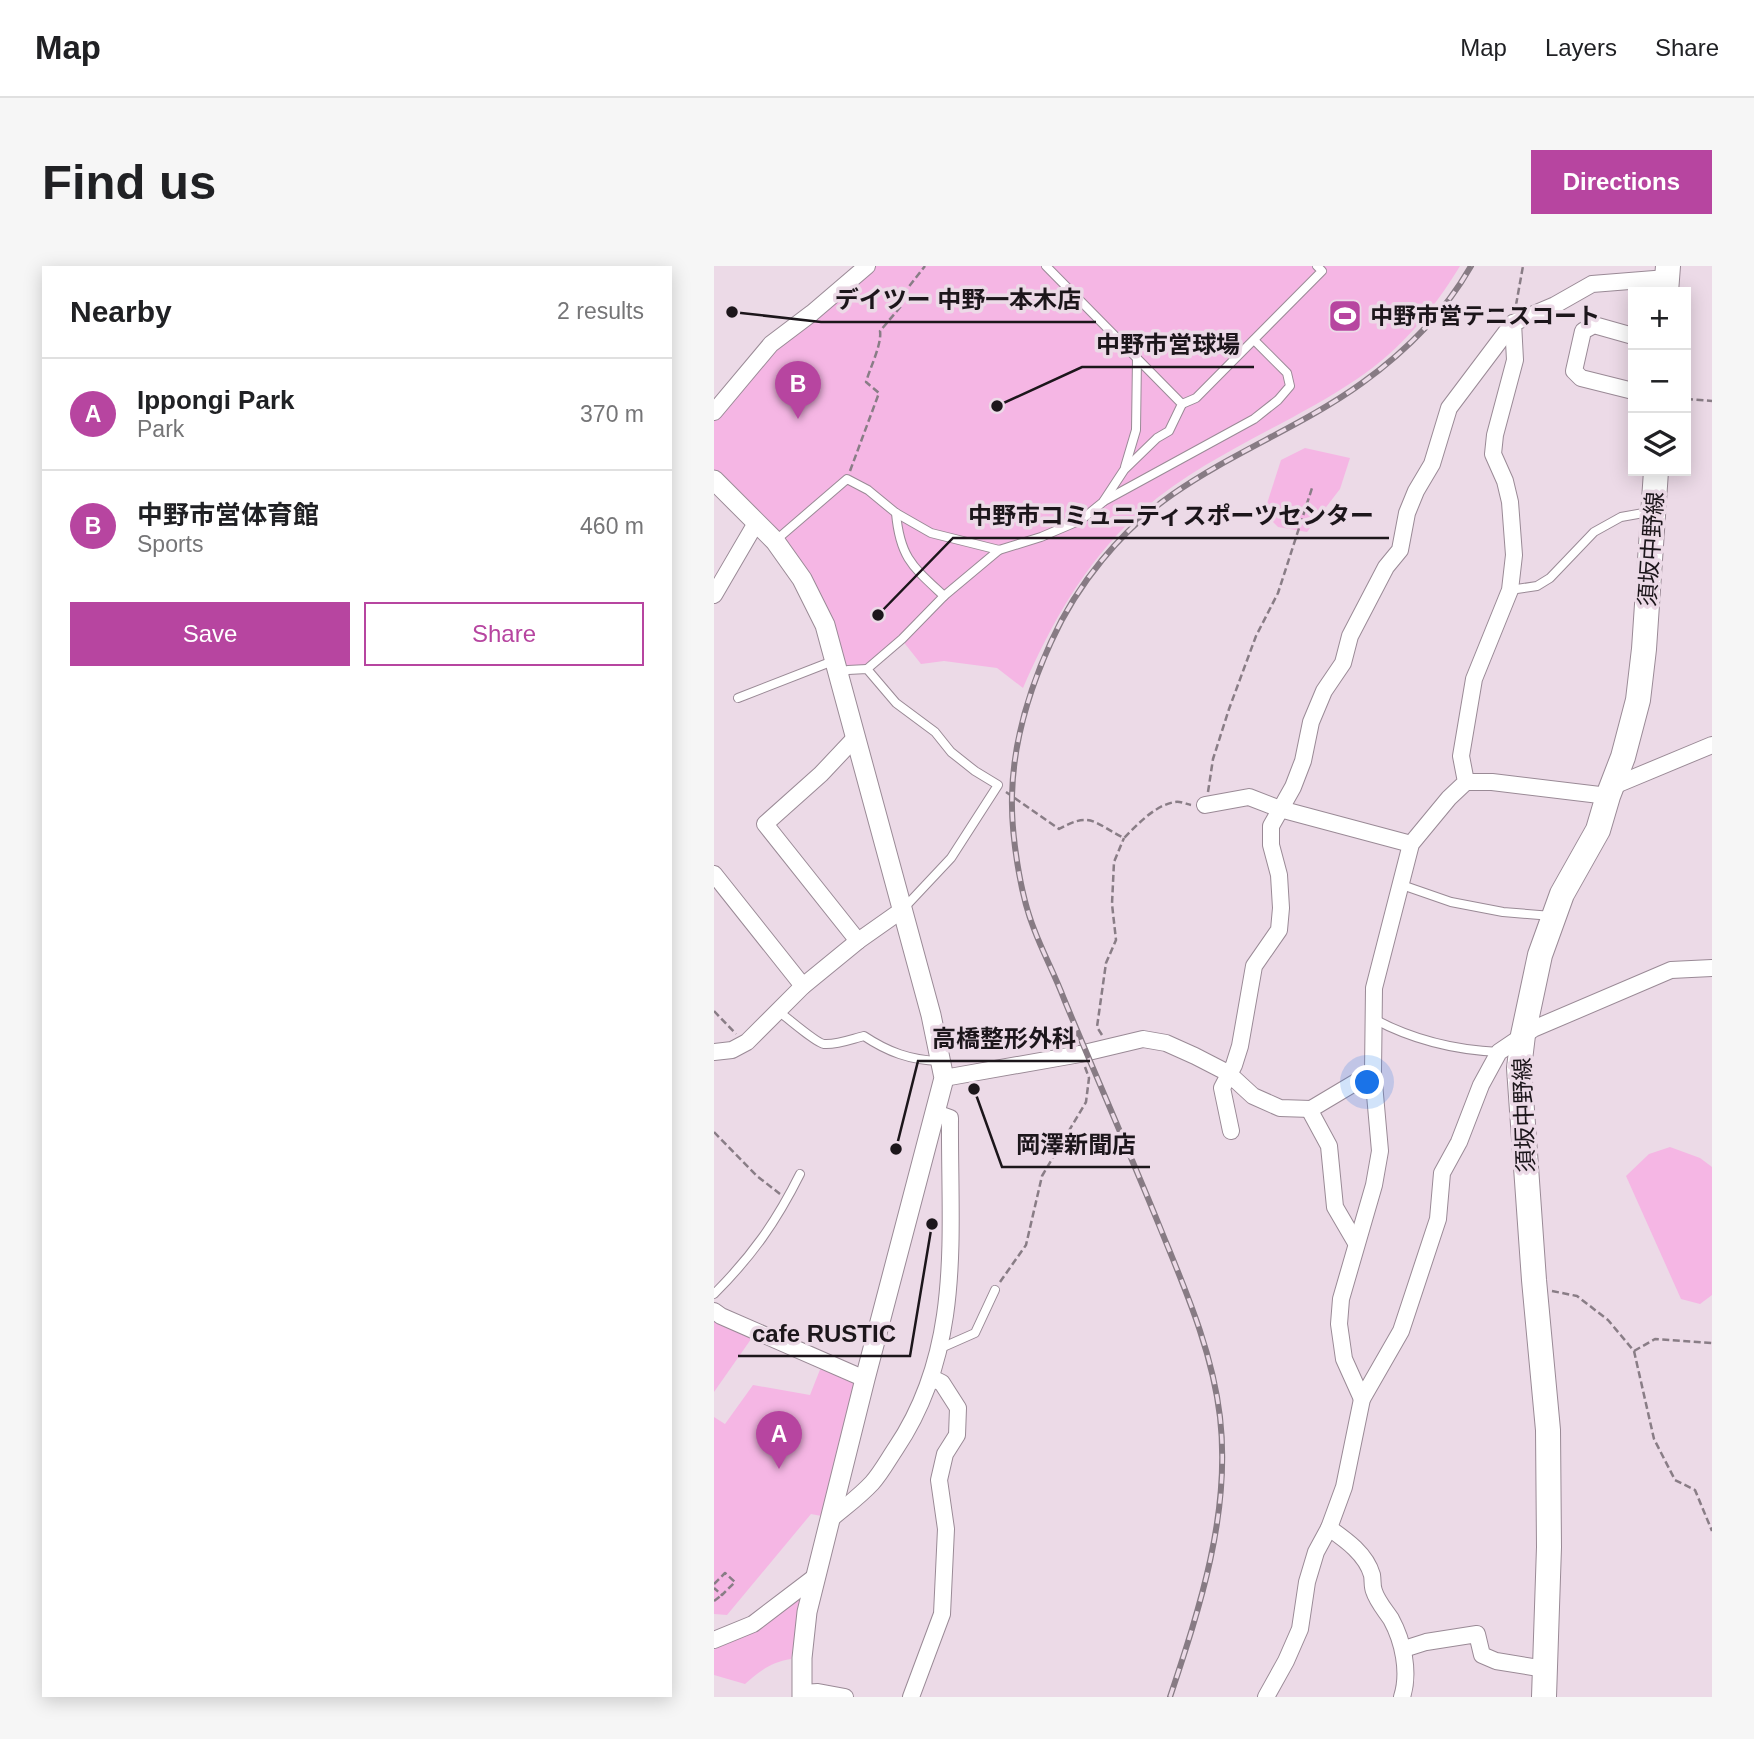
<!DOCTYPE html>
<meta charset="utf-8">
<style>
body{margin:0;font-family:Arial,"Noto Sans JP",sans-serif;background:#f6f6f6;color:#202124}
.controls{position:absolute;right:21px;top:21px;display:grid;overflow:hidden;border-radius:0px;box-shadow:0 4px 18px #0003}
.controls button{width:63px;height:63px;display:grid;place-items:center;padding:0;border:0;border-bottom:2px solid #e0e0e0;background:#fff;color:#202124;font:35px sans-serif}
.you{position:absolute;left:654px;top:817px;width:24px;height:24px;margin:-18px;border:5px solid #fff;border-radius:50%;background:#1a73e8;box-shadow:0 0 0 10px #1a73e833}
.badge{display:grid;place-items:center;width:46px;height:46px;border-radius:50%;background:#b745a0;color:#fff;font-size:23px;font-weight:700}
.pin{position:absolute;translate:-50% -58px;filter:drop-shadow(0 2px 4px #0008)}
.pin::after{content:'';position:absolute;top:37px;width:24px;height:21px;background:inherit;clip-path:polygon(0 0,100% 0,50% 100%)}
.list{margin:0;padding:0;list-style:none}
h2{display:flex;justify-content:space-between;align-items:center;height:91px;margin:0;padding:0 28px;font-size:30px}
h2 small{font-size:23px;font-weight:400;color:#757577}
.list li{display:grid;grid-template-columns:46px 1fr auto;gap:21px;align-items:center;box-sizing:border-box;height:112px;padding:0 28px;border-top:2px solid #e0e0e0}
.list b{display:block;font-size:26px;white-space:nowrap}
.list p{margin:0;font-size:23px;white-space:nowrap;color:#757577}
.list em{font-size:23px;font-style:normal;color:#757577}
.actions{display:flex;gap:14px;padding:21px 28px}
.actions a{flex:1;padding:16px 0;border:2px solid #b745a0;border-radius:0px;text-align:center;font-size:24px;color:#b745a0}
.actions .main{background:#b745a0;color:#fff}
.icon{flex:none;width:38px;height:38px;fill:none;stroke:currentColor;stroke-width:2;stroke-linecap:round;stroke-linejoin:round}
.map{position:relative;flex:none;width:998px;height:1431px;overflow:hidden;border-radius:0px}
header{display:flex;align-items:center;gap:42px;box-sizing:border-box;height:98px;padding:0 35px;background:#fff;border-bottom:2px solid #e0e0e0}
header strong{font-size:33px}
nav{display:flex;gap:38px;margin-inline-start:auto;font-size:24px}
.intro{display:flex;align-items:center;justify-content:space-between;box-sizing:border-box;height:168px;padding:0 42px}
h1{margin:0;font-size:49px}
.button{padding:18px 32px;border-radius:0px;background:#b745a0;color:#fff;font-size:24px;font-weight:700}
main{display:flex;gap:42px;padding:0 42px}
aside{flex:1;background:#fff;border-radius:0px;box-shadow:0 4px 18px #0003}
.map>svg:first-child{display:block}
.green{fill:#f5b6e4}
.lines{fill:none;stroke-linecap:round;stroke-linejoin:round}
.service-casing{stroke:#9a8a96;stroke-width:10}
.minor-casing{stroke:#9a8a96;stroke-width:18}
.tertiary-casing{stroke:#9a8a96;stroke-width:21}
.primary-casing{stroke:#9a8a96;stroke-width:26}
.path{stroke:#897d86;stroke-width:2.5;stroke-dasharray:7 3.5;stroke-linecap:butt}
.service{stroke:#fff;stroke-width:8}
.minor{stroke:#fff;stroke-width:16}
.tertiary{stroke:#fff;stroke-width:19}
.primary{stroke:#fff;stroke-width:24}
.rail-casing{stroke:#877b84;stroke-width:6}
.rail{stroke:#ecdae7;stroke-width:3.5;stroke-dasharray:10;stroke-linecap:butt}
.labels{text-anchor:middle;stroke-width:7;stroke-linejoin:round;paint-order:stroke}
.poi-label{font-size:23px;font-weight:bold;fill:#1c161b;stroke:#ecdae7;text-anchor:start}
.street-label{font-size:23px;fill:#1c161b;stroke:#ecdae7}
.leader{fill:none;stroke:#1c161b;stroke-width:2.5}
.callout-dot{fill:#1c161b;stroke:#ecdae7;stroke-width:2.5}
.callout-label{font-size:24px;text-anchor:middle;font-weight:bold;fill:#1c161b;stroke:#ecdae7;stroke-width:7;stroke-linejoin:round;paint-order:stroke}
</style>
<header>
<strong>Map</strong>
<nav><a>Map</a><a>Layers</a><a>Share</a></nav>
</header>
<div class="intro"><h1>Find us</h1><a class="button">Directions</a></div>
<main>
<aside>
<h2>Nearby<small>2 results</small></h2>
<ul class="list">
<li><span class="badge">A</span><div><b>Ippongi Park</b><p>Park</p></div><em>370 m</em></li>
<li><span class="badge">B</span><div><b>中野市営体育館</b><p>Sports</p></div><em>460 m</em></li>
</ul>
<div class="actions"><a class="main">Save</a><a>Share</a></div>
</aside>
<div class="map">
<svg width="998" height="1431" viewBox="0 0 998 1431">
<rect width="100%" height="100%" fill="#ecdae7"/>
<g class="green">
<path d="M153 0H746C720 43 686 85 643 113 572 161 486 191 422 250 370 298 337 358 309 422L283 402 230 395 207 398 188 374 153 403 134 404 88 313 0 214V146L34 104Z"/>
<path d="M591 182 636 192 626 223 593 266 564 261 550 247 567 194Z"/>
<path d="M956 881 986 892 998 901V1029L986 1038 967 1033 912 910 935 888Z"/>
<path d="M0 1045 42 1066 0 1126Z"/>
<path d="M109 1096 151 1113 118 1252 97 1248 13 1349 0 1348V1151L11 1158 39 1119 96 1129Z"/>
<path d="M84 1333H87L77 1393C57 1396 46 1405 31 1418L0 1409V1384L3 1381 43 1362Z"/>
</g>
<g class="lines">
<defs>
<g id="service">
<path d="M468 138 482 132 608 5 603 0"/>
<path d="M411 201 422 164 423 92"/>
<path d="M390 235 540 153 564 134 576 120 573 107 540 74"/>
<path d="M182 247C186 292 199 301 230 330"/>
<path d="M61 275 133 213 154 224 182 247 217 267 285 284 327 271 367 254 389 236 410 204 443 172 455 165 468 138 332 0"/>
<path d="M796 324 823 320 836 312 880 266 907 251 935 246"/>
<path d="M153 403 188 373 230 330 285 284"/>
<path d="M125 408 134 404 153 403 182 437 221 466 237 486 261 505 284 519 237 592 190 642"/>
<path d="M24 432 119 395"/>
<path d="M688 619 737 636 789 646 838 650"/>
<path d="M64 745C74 752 102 777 110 778 123 779 138 773 150 770 174 786 196 794 225 795"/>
<path d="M660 753C699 774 741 784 785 786"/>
<path d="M0 1028C38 990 62 956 86 908"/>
<path d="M227 1082 261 1067 281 1024"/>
</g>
<g id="minor">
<path d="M919 70 880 59 869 65 860 105 867 112 919 125"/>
<path d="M0 146 57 78 98 47 153 0"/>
<path d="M0 329 42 257"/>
<path d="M140 473 107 508 51 558 144 675"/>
<path d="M752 516H778L894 530"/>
<path d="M897 521 998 479"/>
<path d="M491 539 535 531 566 543 697 578"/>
<path d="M0 608 89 720"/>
<path d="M0 786 18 784 33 776 89 720 144 675 188 644"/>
<path d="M230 812 366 788 429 773 452 777 481 790 514 807 539 830 566 842 597 843 659 806"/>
<path d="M595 843 615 880 621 941 642 977"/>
<path d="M517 865 508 822 520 799 526 780 540 700 565 664 567 642 565 609 557 579V560L579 521 589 495 597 456 610 425 629 397 636 370 672 301 686 284 693 247 702 225 718 198 735 142 799 57 841 39 878 18 953 12"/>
<path d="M0 1045 7 1050 151 1113"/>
<path d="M648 1133 630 1093 625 1058 627 1033 660 919 666 885 659 806 660 722 697 578 735 532 752 516 747 490 760 413 796 324 800 289 796 236 791 215 779 188 781 169 801 94 799 57"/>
<path d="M118 1252C131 1241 146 1230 158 1217 167 1207 174 1194 182 1182 250 1081 235 967 236 852L222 847"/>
<path d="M615 1262C632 1274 652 1288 658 1309 659 1315 658 1320 660 1325 663 1335 671 1344 677 1353 689 1375 696 1406 688 1431"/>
<path d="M0 1374 39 1358 102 1310"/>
<path d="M690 1383 712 1376 763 1368 768 1389 782 1395 831 1403"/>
<path d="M88 1427 104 1426 131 1431"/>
<path d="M197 1431 228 1348 232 1263 225 1214 231 1188 243 1169 244 1142 228 1117 218 1112"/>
<path d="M552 1431 572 1395 586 1363 593 1316 602 1286 615 1262 630 1221 648 1133 687 1065 724 953 728 907 745 876 767 819 785 786 819 763 957 704 998 702"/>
</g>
<path id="tertiary" d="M0 214 61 275 88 313 111 359 217 749 230 812 151 1113 93 1346 88 1392V1431"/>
<g id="primary">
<path d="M952 26 954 0"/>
<path d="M830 1431 835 1281 834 1164 820 1014 805 802 809 769 826 689 848 628 884 564 894 530 909 491 924 434 930 383 942 205"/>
</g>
</defs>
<use href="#service" class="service-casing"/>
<use href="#minor" class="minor-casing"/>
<use href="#tertiary" class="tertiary-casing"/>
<use href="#primary" class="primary-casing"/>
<g class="path">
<path d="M802 39 809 0"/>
<path d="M972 133 998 135"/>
<path d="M136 205 165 127 152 116C156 102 168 78 166 65L188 39 186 32 211 0"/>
<path d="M292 526 345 563C377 545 380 557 410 572 423 559 441 539 461 536 466 535 472 538 477 539"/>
<path d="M494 526 499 493 515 443 542 370 564 327 598 222"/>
<path d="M0 745 22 768"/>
<path d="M388 769 383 761 392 697 402 674 398 638 400 596 410 572"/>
<path d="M0 866 43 910 66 928"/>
<path d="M286 1016 312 979 328 910 372 836 375 812 371 801"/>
<path d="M838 1025 863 1030 894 1054 920 1085 940 1173 961 1214 981 1224 998 1265"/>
<path d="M920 1085 941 1073 998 1077"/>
<path d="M0 1318 11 1307 21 1316 8 1329 0 1322"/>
<path d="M0 1335 8 1329"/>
</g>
<use href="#service" class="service"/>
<use href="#minor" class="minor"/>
<use href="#tertiary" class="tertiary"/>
<use href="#primary" class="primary"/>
<defs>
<path id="rail" d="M456 1431C486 1341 517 1247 506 1151 498 1083 470 1021 445 959 414 883 381 808 350 733 341 709 329 687 320 663 306 628 297 568 298 530 299 477 315 424 337 376 363 318 407 264 459 228 519 186 590 159 648 117 691 86 731 46 757 0"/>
</defs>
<use href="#rail" class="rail-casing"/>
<use href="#rail" class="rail"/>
</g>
<defs>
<symbol id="stadium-square" viewBox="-11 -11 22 22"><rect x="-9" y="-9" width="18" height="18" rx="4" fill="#b745a0" stroke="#ecdae7"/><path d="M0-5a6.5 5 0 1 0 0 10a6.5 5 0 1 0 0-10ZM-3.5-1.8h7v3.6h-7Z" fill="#fff"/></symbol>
</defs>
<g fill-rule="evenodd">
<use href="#stadium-square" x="612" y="31" width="38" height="38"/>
</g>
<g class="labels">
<g class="poi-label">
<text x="656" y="58">中野市営テニスコート</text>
</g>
<g class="street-label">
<text transform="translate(937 283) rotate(-86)" y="8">須坂中野線</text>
<text transform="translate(810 849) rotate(-92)" y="8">須坂中野線</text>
</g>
</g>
<path class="leader" d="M18 46L107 56H382M283 140L368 101H540M164 349L239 272H675M182 883L204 795H376M260 823L288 901H436M218 958L196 1090H24"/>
<g class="callout-dot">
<circle cx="18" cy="46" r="7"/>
<circle cx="283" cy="140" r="7"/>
<circle cx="164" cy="349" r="7"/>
<circle cx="182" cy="883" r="7"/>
<circle cx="260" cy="823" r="7"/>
<circle cx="218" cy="958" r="7"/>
</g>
<g class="callout-label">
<text x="244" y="42">デイツー 中野一本木店</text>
<text x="454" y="87">中野市営球場</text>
<text x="457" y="258">中野市コミュニティスポーツセンター</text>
<text x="290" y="781">高橋整形外科</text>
<text x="362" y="887">岡澤新聞店</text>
<text x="110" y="1076">cafe RUSTIC</text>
</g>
</svg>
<div class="controls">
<button>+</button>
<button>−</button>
<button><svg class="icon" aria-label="layers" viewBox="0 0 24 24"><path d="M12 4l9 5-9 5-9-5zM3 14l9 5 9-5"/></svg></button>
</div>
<div class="you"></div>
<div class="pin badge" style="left:65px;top:1203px">A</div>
<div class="pin badge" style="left:84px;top:153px">B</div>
</div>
</main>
